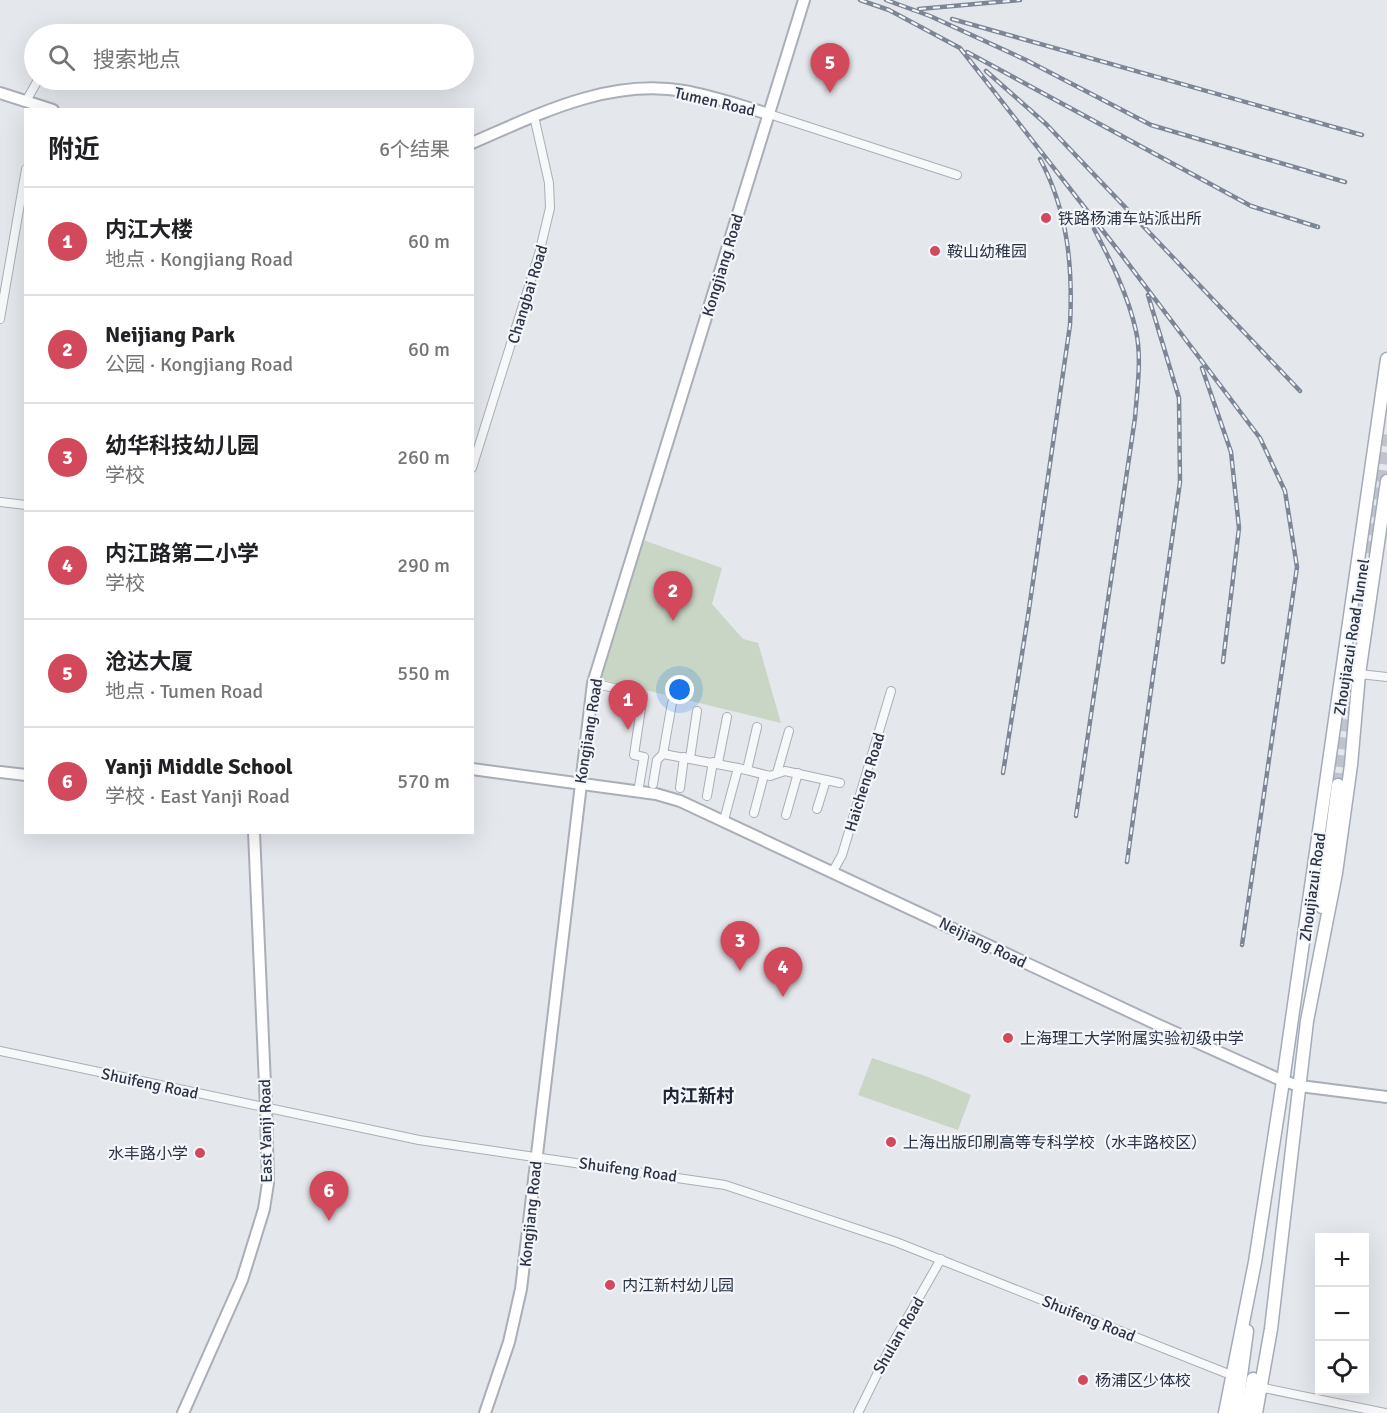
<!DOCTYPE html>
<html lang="zh">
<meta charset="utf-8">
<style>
body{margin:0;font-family:Signika,"Noto Sans SC",sans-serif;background:#f2f2f2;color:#202124}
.controls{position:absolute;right:18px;bottom:18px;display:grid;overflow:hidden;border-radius:0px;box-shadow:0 6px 24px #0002}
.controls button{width:54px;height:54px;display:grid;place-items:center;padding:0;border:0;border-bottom:2px solid #e0e0e0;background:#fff;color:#202124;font:30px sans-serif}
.you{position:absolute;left:680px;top:690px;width:21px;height:21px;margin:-15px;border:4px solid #fff;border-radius:50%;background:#1a73e8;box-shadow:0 0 0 9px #1a73e833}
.badge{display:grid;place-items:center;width:39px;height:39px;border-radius:50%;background:#d1495b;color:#fff;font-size:20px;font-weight:700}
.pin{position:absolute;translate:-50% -50px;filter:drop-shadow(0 2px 3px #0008)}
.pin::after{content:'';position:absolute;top:32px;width:21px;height:18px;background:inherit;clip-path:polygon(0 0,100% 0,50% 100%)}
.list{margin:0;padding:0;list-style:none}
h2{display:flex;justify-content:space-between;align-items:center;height:78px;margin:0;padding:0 24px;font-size:26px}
h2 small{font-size:20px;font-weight:400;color:#757577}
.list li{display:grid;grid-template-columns:39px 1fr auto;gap:18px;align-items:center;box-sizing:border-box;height:108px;padding:0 24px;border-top:2px solid #e0e0e0}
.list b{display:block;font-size:22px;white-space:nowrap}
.list p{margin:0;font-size:20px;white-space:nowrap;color:#757577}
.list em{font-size:20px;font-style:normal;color:#757577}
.icon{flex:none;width:33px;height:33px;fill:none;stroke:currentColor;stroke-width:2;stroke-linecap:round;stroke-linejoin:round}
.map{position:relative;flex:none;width:1387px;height:1413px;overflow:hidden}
.search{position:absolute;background:#fff;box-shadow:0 6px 24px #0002;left:24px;top:24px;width:450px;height:66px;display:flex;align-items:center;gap:15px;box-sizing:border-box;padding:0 21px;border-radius:33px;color:#757577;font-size:22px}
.panel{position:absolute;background:#fff;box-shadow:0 6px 24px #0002;left:24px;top:108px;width:450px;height:726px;border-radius:0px}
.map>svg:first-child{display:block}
.green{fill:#c9d6c5}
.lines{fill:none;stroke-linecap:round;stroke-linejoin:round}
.primary-tunnel{stroke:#bfc3cb;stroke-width:12;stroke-dasharray:12 6;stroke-linecap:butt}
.street-casing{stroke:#a9aeb7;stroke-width:10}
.secondary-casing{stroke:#a9aeb7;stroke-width:14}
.primary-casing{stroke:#a3abb8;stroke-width:15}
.street{stroke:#f7f8fa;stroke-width:8}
.secondary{stroke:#fff;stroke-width:10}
.primary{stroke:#fff;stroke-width:12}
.rail-casing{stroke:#7d8696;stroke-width:4.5}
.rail{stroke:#f4f6f9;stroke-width:2;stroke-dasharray:7;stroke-linecap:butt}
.poi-dot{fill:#d1495b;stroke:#f4f6f9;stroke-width:2}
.labels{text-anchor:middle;stroke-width:4.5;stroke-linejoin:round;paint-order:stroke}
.street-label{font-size:16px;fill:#2b3445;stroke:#f4f6f9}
.poi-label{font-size:16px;fill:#2b3445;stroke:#f4f6f9;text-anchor:start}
.neighbourhood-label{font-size:18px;font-weight:bold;fill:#1d2536;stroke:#f4f6f9}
</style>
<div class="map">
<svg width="1387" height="1413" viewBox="0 0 1387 1413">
<rect width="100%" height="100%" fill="#e4e7ec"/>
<g class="green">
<path d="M643 540 722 568 712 604 743 639 758 643 781 723 600 679Z"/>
<path d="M872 1058 928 1077 971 1095 958 1130 858 1095Z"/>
</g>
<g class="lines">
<path class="primary-tunnel" d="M1338 785 1387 433"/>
<defs>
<g id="street">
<path d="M26 101 38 80"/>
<path d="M769 114 957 175"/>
<path d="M0 319 26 169"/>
<path d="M472 468 539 254 550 208 549 183 534 116"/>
<path d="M0 502 26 505"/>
<path d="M1359 674 1387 677"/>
<path d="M593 683 643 695 634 755 644 757 638 792"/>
<path d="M663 754 672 703"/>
<path d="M690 758 697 711"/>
<path d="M718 763 727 717"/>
<path d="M738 768 770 776 785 771 840 783"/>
<path d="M747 770 757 727"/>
<path d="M777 773 789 731"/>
<path d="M653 784 657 760 663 754 738 768 724 820"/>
<path d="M680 788 684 757"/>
<path d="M707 796 713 762"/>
<path d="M817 809 826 780"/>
<path d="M754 813 764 775"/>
<path d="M786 815 798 773"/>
<path d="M833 871 842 855 891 691"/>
<path d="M0 1051 419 1140 725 1185 896 1242 1231 1375"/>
<path d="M1259 1387 1385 1413"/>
<path d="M858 1413 890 1348 941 1259"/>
</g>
<g id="secondary">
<path d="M0 93 53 110"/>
<path d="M472 143C539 114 609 78 684 91 713 96 741 106 769 114"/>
<path d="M472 769 656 794 680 801 1154 1023 1283 1081 1300 1086 1387 1097"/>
<path d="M0 772 26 775"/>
<path d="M183 1413 242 1280 264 1209 268 1183 266 1108 254 832"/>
<path d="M485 1413 509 1342 521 1289 593 683 804 0"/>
</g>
<g id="primary">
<path d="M1322 907 1338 785"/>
<path d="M1225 1413 1255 1262 1283 1081 1387 359"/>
<path d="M1236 1413 1247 1331"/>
<path d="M1247 1413 1253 1379"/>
<path d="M1256 1413 1271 1329 1307 1021 1336 873 1351 765 1359 674 1387 481"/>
</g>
</defs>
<use href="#street" class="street-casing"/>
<use href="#secondary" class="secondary-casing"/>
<use href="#primary" class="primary-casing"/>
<use href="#street" class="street"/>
<use href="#secondary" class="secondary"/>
<use href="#primary" class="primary"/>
<defs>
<g id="rail">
<path d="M860 0 889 10 960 48 1121 254 1260 438 1285 491 1297 567 1242 945"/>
<path d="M886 0 930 16 1026 60 1151 125 1345 182"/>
<path d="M919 9 1020 0"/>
<path d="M952 19 1362 135"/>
<path d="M967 52 1251 206 1318 227"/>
<path d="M986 71 1046 124 1300 391"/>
<path d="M1202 368 1231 452 1239 528 1223 662"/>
<path d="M1003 773 1028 616 1070 325C1073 268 1068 211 1040 159"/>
<path d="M1076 816 1135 418C1137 391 1142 358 1136 331 1128 295 1111 261 1094 229"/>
<path d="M1127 862 1180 482 1179 398 1148 295"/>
</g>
</defs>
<use href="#rail" class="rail-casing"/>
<use href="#rail" class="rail"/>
</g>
<g class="poi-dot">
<circle cx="1046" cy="218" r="6"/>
<circle cx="935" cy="251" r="6"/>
<circle cx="1008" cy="1038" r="6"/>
<circle cx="891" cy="1142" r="6"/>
<circle cx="200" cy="1153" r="6"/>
<circle cx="610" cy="1285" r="6"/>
<circle cx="1083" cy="1380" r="6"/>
</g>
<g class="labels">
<g class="street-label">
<text transform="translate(715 101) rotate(13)" y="6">Tumen Road</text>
<text transform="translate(722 265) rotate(-73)" y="6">Kongjiang Road</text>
<text transform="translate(527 294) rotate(-73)" y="6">Changbai Road</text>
<text transform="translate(1351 637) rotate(-81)" y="6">Zhoujiazui Road Tunnel</text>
<text transform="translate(588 731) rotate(-81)" y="6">Kongjiang Road</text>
<text transform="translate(864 782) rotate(-73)" y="6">Haicheng Road</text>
<text transform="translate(1312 887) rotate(-82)" y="6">Zhoujiazui Road</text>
<text transform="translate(983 942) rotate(26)" y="6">Neijiang Road</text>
<text transform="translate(150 1083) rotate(12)" y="6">Shuifeng Road</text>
<text transform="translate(265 1131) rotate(-91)" y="6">East Yanji Road</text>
<text transform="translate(628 1169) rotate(8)" y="6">Shuifeng Road</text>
<text transform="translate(530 1214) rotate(-84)" y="6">Kongjiang Road</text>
<text transform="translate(1089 1318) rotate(22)" y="6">Shuifeng Road</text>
<text transform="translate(898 1335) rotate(-60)" y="6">Shulan Road</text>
</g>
<g class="poi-label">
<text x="1058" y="224">铁路杨浦车站派出所</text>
<text x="947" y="257">鞍山幼稚园</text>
<text x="1020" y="1044">上海理工大学附属实验初级中学</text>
<text x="903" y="1148">上海出版印刷高等专科学校（水丰路校区）</text>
<text x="188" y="1159" text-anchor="end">水丰路小学</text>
<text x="622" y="1291">内江新村幼儿园</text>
<text x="1095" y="1386">杨浦区少体校</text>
</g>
<g class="neighbourhood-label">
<text x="698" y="1102">内江新村</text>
</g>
</g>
</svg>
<div class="controls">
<button>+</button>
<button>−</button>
<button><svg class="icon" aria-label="locate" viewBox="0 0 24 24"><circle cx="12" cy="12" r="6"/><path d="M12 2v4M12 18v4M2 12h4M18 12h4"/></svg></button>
</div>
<div class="you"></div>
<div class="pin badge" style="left:628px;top:730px">1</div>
<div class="pin badge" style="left:673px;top:621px">2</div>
<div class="pin badge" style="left:740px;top:971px">3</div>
<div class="pin badge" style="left:783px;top:997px">4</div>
<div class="pin badge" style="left:830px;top:93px">5</div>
<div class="pin badge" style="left:329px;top:1221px">6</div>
<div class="search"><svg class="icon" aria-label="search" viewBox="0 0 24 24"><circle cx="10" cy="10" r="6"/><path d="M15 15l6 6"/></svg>搜索地点</div>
<section class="panel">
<h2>附近<small>6个结果</small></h2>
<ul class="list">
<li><span class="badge">1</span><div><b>内江大楼</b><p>地点 · Kongjiang Road</p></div><em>60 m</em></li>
<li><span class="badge">2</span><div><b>Neijiang Park</b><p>公园 · Kongjiang Road</p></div><em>60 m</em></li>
<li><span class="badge">3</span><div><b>幼华科技幼儿园</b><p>学校</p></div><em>260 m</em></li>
<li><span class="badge">4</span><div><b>内江路第二小学</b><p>学校</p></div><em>290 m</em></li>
<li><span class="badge">5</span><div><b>沧达大厦</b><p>地点 · Tumen Road</p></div><em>550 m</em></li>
<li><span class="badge">6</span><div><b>Yanji Middle School</b><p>学校 · East Yanji Road</p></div><em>570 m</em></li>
</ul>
</section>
</div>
